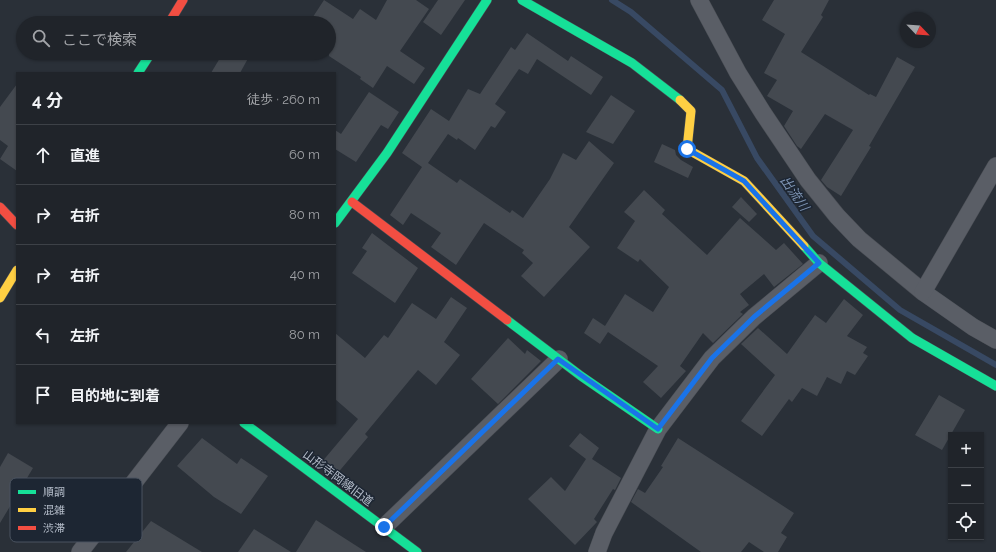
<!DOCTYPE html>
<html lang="ja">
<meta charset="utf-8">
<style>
body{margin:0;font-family:Raleway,"Noto Sans JP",sans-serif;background:#2d3036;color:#f1f3f6}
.controls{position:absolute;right:12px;bottom:12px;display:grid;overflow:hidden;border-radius:0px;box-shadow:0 1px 3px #0004}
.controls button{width:36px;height:36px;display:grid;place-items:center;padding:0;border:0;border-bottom:1px solid #3d4147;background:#20242a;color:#f1f3f6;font:20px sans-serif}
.compass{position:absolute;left:900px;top:12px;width:36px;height:36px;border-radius:50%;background:#20242a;box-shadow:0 1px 3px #0004;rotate:115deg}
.stop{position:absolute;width:12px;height:12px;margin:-9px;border:3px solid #1a73e8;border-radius:50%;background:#fff}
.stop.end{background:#1a73e8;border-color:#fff;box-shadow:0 1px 4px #0008}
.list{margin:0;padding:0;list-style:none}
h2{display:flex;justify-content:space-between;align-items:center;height:52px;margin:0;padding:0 16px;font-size:17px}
h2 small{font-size:13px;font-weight:400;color:#a2a4a8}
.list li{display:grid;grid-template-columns:26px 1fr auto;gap:12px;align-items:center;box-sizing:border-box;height:60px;padding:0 16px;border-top:1px solid #3d4147}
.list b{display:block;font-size:15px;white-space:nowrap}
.list em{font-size:13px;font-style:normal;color:#a2a4a8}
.icon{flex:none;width:22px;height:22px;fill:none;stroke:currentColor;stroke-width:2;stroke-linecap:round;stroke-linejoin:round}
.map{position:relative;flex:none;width:996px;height:552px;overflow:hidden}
.search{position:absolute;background:#20242a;box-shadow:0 1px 3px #0004;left:16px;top:16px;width:320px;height:44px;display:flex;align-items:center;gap:10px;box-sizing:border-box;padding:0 14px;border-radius:22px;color:#a2a4a8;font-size:15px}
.panel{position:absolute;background:#20242a;box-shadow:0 1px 3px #0004;left:16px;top:72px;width:320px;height:352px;border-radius:0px}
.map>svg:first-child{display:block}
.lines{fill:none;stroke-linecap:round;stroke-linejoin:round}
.stream{stroke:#384963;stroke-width:6}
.building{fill:#444950}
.street-casing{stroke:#484c53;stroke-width:18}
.fast-casing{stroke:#484c53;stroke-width:10}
.slow-casing{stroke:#484c53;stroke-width:10}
.jam-casing{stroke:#484c53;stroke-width:10}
.street{stroke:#5a5e66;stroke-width:17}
.fast{stroke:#16e098;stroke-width:9}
.slow{stroke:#ffcf43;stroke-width:9}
.jam{stroke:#f24e42;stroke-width:9}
.route{stroke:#1a73e8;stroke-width:5}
.labels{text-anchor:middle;stroke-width:3;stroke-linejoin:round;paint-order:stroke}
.street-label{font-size:12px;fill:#b4bcc9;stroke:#1d2633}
.water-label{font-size:13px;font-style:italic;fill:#7c92b1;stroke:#1d2633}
.key{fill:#1d2633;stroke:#4a5360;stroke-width:1}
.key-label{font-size:11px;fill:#b4bcc9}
</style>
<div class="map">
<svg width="996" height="552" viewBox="0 0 996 552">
<rect width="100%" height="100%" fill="#2a3038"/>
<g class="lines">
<path class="stream" d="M612 0 631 12 722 90 757 158 813 236 900 310 996 365"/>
</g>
<g class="building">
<path d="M324 0 353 19 360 9 376 20 387 0H416L429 9 400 51 425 68 414 84 387 66 373 88 360 79 361 77 329 56V23H309Z"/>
<path d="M438 0H465L441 35 423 22Z"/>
<path d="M774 0H829L821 15 823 17 801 52 869 95 870 94 876 97 897 57 915 67 869 146 871 147 841 196 827 187 821 180 853 130 825 114 801 149 797 146 784 126 793 111 767 96 777 80 764 73 785 34 762 20Z"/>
<path d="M527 33 568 61 571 56 603 77 591 95 537 59 528 74 519 69 495 104 506 112 495 128 491 126 475 150 458 138 457 140 448 134 428 163 457 183 460 179 510 213 512 210 523 218 550 179 563 153 576 160 589 141 614 163 569 227 590 247 544 297 521 276 533 263 522 253 524 250 484 223 456 265 431 247 441 233 411 213 403 225 390 215 422 167 402 153 431 109 449 121 468 89 480 94 511 47 515 50Z"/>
<path d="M223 53H251L240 73H211Z"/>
<path d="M17 84V171L0 159 8 146 0 140V107Z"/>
<path d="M369 92 399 112 388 129 381 125 356 162 335 149V130L341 134Z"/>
<path d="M611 95 635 111 613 144 586 132Z"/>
<path d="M662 144 675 150 676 155 681 160 693 167 688 178 654 162Z"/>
<path d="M644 190 665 210 662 214 707 255 740 218 776 250 784 243 803 264 774 287 764 274 740 294 749 305 740 312 743 314 713 343 703 333 680 366 686 371 661 398 643 382 658 366 608 332 600 344 584 333 593 318 605 326 625 294 653 312 669 287 640 259 638 262 617 248 635 221 624 212Z"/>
<path d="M741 197 757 214 749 222 732 207Z"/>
<path d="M372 233 418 268 395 303 352 273 367 251 362 248Z"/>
<path d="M451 297 467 308 444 342 460 355 436 385 418 370 365 434 368 437 336 475 321 463 358 419 335 399V333L365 358 384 335 388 338 412 303 436 319Z"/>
<path d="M844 299 863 315 847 336 867 347 863 353 868 356 855 375 847 371 841 384 827 377 817 396 802 388 792 402 789 399 762 436 741 421 775 375 741 344 758 328 787 354 815 315 826 323Z"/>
<path d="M508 338 525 354 527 350 541 361 498 404 471 379Z"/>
<path d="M939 395 965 410 942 450 915 435Z"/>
<path d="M580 433 599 448 592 459 621 478 615 490 613 489 594 519 597 522 575 545 528 499 551 477 565 491 586 459 569 446Z"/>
<path d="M202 438 237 464 241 458 268 476 241 514 214 497 177 466Z"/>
<path d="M678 438 794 513 781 533 787 537 778 552H764L749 542 741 552H701L631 502 638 489 645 493 663 467 661 466Z"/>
<path d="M8 453 33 468 0 523V467Z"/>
<path d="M316 520 366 552H296Z"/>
<path d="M151 521 202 552H126Z"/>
<path d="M254 529 291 552H238Z"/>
</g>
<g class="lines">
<defs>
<g id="street">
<path d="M699 0 738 73 763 113 808 180 837 216 859 239 923 292 973 327 996 340"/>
<path d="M923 292 996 166"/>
<path d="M384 527 559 359"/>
<path d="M80 552 180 423"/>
<path d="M597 552 604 533 658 429 712 358 754 317 819 263"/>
</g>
<g id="fast">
<path d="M522 0 632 63 680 100"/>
<path d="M138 73 151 53"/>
<path d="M335 223 387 153 487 0"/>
<path d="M804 246 819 263 912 338 996 386"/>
<path d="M507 320 581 376 658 429"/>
<path d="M244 423 417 552"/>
</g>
<g id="slow">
<path d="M680 100 691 111 687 149 744 181 804 246"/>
<path d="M0 298 17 270"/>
</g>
<g id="jam">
<path d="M169 23 183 0"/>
<path d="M352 202 507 320"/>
<path d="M0 207 17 225"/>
</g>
</defs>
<use href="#street" class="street-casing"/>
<use href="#fast" class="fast-casing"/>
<use href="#slow" class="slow-casing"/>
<use href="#jam" class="jam-casing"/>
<use href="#street" class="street"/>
<use href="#fast" class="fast"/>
<use href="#slow" class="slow"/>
<use href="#jam" class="jam"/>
</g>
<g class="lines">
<path class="route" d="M384 527 558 359 658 429 712 358 754 317 819 263 744 181 687 149"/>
</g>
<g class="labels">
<g class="street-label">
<text transform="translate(338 478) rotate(37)" y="4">山形寺岡線旧道</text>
</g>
<g class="water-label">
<text transform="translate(795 193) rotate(55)" y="5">出流川</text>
</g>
</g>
<rect x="10" y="478" width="132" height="64" rx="6" class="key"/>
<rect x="18" y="490" width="18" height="4" fill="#16e098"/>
<rect x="18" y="508" width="18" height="4" fill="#ffcf43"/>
<rect x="18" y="526" width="18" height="4" fill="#f24e42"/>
<g class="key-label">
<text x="43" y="496">順調</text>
<text x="43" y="514">混雑</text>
<text x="43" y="532">渋滞</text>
</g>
</svg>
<div class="controls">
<button>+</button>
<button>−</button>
<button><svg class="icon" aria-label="locate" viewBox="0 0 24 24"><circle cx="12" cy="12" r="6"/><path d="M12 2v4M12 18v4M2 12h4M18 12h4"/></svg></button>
</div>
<svg class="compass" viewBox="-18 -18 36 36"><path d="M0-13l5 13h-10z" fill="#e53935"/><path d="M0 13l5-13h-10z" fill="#a2a4a8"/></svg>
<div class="stop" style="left:687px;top:149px"></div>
<div class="stop end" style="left:384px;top:527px"></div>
<div class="search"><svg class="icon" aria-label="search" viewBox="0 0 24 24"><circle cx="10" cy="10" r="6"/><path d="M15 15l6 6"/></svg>ここで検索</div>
<section class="panel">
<h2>4 分<small>徒歩 · 260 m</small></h2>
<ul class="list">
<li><svg class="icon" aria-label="ahead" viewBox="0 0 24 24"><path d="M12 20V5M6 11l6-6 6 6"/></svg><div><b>直進</b></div><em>60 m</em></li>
<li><svg class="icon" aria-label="right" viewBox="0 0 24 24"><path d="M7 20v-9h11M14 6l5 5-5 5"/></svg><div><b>右折</b></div><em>80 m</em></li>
<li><svg class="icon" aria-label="right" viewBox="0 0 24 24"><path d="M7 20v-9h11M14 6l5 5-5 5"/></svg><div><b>右折</b></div><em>40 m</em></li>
<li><svg class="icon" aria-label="left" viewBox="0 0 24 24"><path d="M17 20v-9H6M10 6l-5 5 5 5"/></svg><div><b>左折</b></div><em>80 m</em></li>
<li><svg class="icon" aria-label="arrive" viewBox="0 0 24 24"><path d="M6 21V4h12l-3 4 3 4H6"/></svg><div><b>目的地に到着</b></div></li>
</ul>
</section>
</div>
